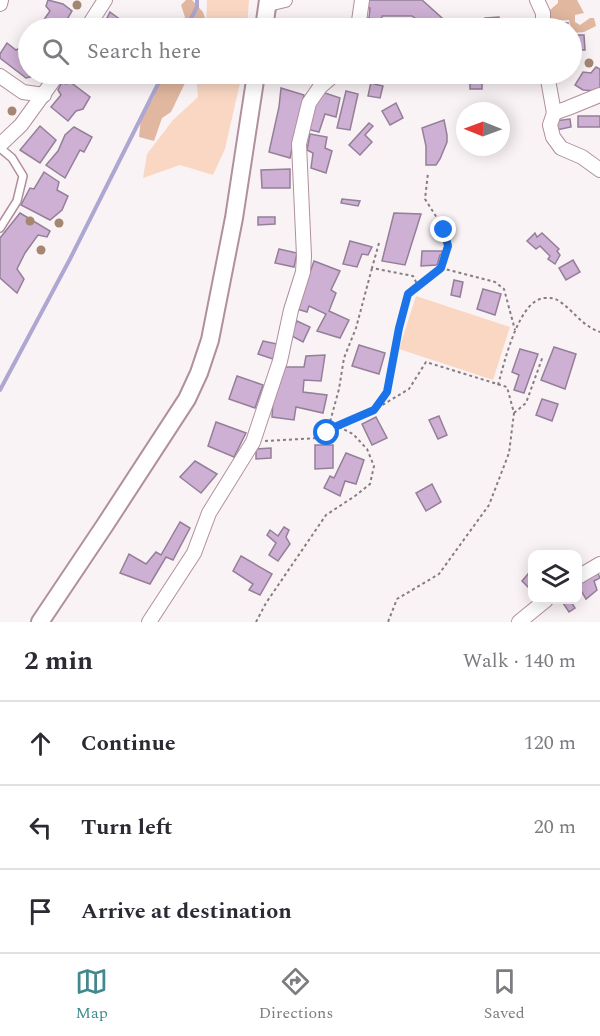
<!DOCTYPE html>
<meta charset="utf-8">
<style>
body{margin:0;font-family:Spectral,serif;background:#f2f2f3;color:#2b2b33}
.controls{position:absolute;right:18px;bottom:18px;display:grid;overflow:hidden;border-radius:12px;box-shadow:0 3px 15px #0003}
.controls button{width:54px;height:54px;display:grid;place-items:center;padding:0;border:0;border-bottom:2px solid #e1e1e2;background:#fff;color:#2b2b33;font:30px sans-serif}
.compass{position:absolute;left:456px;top:102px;width:54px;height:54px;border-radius:50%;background:#fff;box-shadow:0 3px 15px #0003;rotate:271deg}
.stop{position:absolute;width:18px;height:18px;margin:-14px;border:4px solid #1a73e8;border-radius:50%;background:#fff}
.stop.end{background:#1a73e8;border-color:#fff;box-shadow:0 2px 6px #0008}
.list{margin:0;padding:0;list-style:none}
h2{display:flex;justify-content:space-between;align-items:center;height:78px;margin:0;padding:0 24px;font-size:26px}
h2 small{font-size:20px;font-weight:400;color:#7c7c81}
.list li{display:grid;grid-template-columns:39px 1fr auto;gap:18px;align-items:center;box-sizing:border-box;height:84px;padding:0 24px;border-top:2px solid #e1e1e2}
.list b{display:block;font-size:22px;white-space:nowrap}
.list em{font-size:20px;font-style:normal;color:#7c7c81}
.icon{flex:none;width:33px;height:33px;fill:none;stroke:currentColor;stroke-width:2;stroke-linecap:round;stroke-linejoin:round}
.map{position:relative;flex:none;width:600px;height:622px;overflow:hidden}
.search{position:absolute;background:#fff;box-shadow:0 3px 15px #0003;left:18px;right:18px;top:18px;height:66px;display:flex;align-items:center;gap:15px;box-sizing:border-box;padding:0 21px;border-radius:33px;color:#7c7c81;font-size:22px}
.sheet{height:330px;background:#fff}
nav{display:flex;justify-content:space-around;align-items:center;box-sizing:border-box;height:84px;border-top:2px solid #e1e1e2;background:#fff;font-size:16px;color:#7c7c81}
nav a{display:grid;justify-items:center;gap:3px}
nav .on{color:#41898d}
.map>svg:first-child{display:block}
.green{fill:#fad7c3}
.forest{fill:#e1b79f}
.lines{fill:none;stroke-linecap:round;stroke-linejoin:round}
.stream{stroke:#ada7d1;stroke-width:4}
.building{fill:#ceb0d4;stroke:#947f98;stroke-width:1.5}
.service-casing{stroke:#b18f9d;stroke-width:10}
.minor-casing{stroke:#b18f9d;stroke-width:16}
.tertiary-casing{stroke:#b18f9d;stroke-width:20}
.path{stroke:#877d81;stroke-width:2;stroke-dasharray:3 3;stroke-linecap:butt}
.service{stroke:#fff;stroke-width:7}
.minor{stroke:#fff;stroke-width:14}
.tertiary{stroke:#fff;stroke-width:16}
.tree{fill:#a58671}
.route{stroke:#1a73e8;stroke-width:8}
</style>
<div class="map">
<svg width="600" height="622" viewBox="0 0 600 622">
<rect width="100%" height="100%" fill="#faf3f6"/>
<g class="green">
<path d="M207 0H249L247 28H206Z"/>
<path d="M196 74H242L225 149 213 175 180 165 143 178 147 154 173 120 198 97Z"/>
<path d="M416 296 510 327 493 380 399 349Z"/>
</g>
<g class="forest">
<path d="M186 0H192L203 12 205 18 199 28H178L185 17 181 5Z"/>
<path d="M558 0H577L584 13 575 15V22L580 25 590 18H594L596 26 584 32 572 33 569 20 547 21 550 10 558 3Z"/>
<path d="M160 74H186L187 79 171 112 162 118 154 141 139 137 141 117 154 97Z"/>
</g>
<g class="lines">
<g class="stream">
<path d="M186 28 197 7V0"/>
<path d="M0 390 70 259 163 74"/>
</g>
</g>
<g class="building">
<path d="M48 0 63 4 72 11 62 28H38L50 11 46 6Z"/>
<path d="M367 0H422L442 18 436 28H428L412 16H382L381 25 386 26V28H366L365 18H369L370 8 366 7Z"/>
<path d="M110 12 125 23 123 28H102Z"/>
<path d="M499 17 500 28H485V18Z"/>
<path d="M549 23H568L567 28H550Z"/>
<path d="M574 35H584L585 50H574V44H572Z"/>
<path d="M7 43 16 50 28 44V74H35L34 76 26 78 0 58V54Z"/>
<path d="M596 67 600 69V88L597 91 583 90 575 85 583 72 591 73Z"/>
<path d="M307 74H321L313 80Z"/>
<path d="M353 74H375L374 84 383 86 380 98 368 96 371 82 352 78Z"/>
<rect x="470" y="74" width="12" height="15"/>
<path d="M62 82 66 84 70 82 90 97 83 109 76 111 68 121 51 107 61 95 58 90Z"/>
<path d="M281 88 304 95 290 158 269 152 279 107Z"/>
<path d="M346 91 358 94 350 130 337 128Z"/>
<path d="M322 92 340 98 336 117 325 114 319 132 307 129 313 107Z"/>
<path d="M396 103 403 118 390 125 382 111Z"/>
<rect x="578" y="116" width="22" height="11"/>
<path d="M570 119 571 127 556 130 555 121Z"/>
<path d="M444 120 447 135V142L440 159 436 165H426V146L422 128Z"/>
<path d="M369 123 373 126 365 135 372 142 360 155 349 145Z"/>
<path d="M40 126 56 140 40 163 20 150Z"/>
<path d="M74 127 92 137 84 152 80 150 65 178 46 165 58 151 65 135Z"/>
<path d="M310 134 327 137 325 148 332 151 326 173 311 168 313 153 307 150Z"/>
<path d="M290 169V188H262L261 170Z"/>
<path d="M44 172 59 182 57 190 68 196 62 210 50 220 21 205 30 188 34 189Z"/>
<path d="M342 199 360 201 358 206 341 203Z"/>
<path d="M20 213 50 231 47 237 38 235 25 253 17 269 24 279 17 293 0 278V238Z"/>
<path d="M394 213 421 214 405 265 382 261Z"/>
<path d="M258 217H275V224L258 225Z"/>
<path d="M535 233 537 237 542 233 559 249 557 251 560 255 555 264 548 259 550 256 540 246 536 249 527 241Z"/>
<path d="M350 241 372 247 368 255 362 254 357 267 343 264Z"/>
<path d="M279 249 297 253 294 267 275 263Z"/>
<path d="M422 251H442V254L440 255 437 265 421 266Z"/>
<path d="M573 260 580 272 566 280 559 268Z"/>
<path d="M314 261 340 271 331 290 336 293 329 311 349 320 340 338 317 331 326 314 309 306 307 312 297 309Z"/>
<path d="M454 280 463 282 460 297 451 295Z"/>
<path d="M483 289 501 294 495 315 477 309Z"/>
<path d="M297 321 310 327 303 342 290 335Z"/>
<path d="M263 341 277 344 273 359 258 354Z"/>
<path d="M359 345 385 353 379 374 352 366Z"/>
<path d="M554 347 576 354 565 389 541 380Z"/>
<path d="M520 349 538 354 524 393 514 390 519 375 512 372Z"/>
<path d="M325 355 321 381 304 380 303 392 327 395 323 413 296 407 294 420 272 417 273 401 285 367H304L306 356Z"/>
<path d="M237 376 263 385 255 408 229 399Z"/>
<path d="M542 399 558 404 552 421 536 415Z"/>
<path d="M439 416 447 435 438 439 429 420Z"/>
<path d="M376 417 387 438 372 445 362 424Z"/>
<path d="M216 422 246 433 234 457 208 446Z"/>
<path d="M315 445H333V468L315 469Z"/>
<path d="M271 448V458L256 459V449Z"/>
<path d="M346 453 364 460 356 484 345 481 340 496 324 488 330 476 334 478Z"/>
<path d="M195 461 217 474 201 493 180 477Z"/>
<path d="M432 484 441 502 426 511 416 493Z"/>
<path d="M180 522 190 528 173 560 166 557 150 584 120 573 129 554 146 564 156 552 161 555Z"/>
<path d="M284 527 289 530 286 537 290 544 278 561 269 555 276 543 267 535 270 530 278 536Z"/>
<path d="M241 556 272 574 260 595 249 590 253 584 233 571Z"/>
<path d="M596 569 600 578 594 581 597 590 586 599 578 585V579Z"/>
<path d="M528 574 532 579V587L530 589 522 581Z"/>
<path d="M561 600H570L575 608 569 612Z"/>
</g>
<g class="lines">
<defs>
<path id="service" d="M0 148 12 158 23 176 17 201 0 228"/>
<g id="minor">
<path d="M537 0 543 13V28"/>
<path d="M0 4 1 0"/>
<path d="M268 4 285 0"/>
<path d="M87 28 105 0"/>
<path d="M358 28 362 0"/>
<path d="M547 74 554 113 568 108 600 95"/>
<path d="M0 76 23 92 44 95"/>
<path d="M554 113 550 125 553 137 561 148 582 157 600 170"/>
<path d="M0 145 21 125 58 74"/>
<path d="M578 577 600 564"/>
<path d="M149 622 194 553 209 513 253 442 280 361 291 310 303 272 304 256 299 144 309 103 320 87 335 74"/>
<path d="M519 622 546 600"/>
</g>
<g id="tertiary">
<path d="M264 28 268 0"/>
<path d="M40 622 105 525 187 399 199 373 210 340 234 218 256 74"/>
</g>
</defs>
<use href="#service" class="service-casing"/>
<use href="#minor" class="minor-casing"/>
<use href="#tertiary" class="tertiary-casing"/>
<g class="path">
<path d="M379 243 372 268 413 276 418 286"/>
<path d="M441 268 495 282 504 289 515 330"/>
<path d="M498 385C504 364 519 297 546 298 551 298 555 298 559 301 574 311 582 326 600 332"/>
<path d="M376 407 387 391 399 328 408 294 441 268 448 246 444 229 425 199 428 173"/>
<path d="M514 413 526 403 543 356"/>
<path d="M327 433 339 389 344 358 356 328 372 268"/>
<path d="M265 441 319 438 337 426 374 410 409 389 426 362 507 387 514 413 509 453 489 505 439 574 397 599 388 622"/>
<path d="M256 622 266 603 326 515 355 496 370 484 374 466 367 449 353 434 337 426"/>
</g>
<use href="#service" class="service"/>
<use href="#minor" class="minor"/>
<use href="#tertiary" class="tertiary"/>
</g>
<g class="tree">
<circle cx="77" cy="5" r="4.5"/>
<circle cx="589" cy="63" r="4.5"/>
<circle cx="12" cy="111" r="4.5"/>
<circle cx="30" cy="221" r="4.5"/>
<circle cx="59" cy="223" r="4.5"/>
<circle cx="41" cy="250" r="4.5"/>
</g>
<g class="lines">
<path class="route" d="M327 433 337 426 374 410 387 392 399 328 408 294 441 268 448 246 444 230"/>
</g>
</svg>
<div class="controls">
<button><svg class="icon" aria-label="layers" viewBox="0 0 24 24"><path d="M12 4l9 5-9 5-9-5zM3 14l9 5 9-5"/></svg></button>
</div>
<svg class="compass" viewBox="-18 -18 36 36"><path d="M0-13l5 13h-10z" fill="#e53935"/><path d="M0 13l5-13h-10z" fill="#7c7c81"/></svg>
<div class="stop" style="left:327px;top:433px"></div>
<div class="stop end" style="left:444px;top:230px"></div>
<div class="search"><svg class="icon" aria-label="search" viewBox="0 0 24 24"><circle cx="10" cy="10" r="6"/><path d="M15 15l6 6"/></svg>Search here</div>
</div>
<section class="sheet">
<h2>2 min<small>Walk · 140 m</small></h2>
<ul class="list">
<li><svg class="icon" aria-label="ahead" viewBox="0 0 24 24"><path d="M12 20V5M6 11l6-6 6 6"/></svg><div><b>Continue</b></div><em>120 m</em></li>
<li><svg class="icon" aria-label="left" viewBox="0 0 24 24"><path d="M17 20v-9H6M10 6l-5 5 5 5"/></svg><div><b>Turn left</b></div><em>20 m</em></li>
<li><svg class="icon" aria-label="arrive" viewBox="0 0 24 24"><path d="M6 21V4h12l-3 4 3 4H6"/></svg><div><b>Arrive at destination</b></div></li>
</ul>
</section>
<nav>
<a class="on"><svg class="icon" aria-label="map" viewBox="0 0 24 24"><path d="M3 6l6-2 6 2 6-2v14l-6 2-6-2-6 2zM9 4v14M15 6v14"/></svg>Map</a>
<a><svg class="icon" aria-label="directions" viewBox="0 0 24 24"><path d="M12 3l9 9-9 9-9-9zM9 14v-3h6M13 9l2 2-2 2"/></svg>Directions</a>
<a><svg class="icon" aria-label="saved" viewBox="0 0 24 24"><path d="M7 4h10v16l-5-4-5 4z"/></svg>Saved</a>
</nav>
